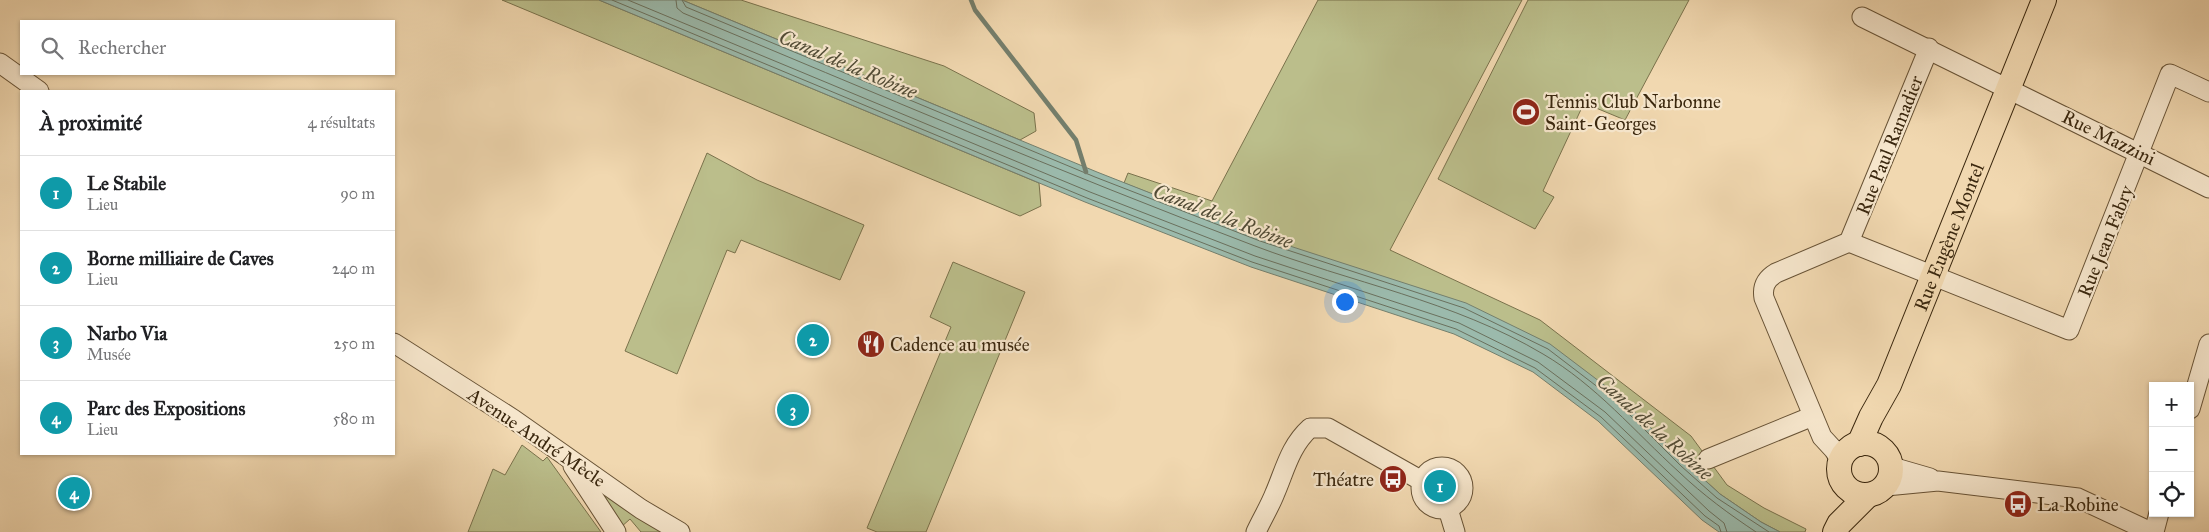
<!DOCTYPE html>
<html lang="fr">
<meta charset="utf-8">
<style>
body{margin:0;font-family:"IM FELL Great Primer",serif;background:#f6f6f6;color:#202124}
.controls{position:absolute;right:15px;bottom:15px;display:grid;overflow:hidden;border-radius:0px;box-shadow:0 1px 4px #0004}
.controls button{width:45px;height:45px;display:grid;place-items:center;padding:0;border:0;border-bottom:1px solid #e0e0e0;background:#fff;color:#202124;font:25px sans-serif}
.you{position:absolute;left:1344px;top:301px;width:18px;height:18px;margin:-12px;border:4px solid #fff;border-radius:50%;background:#1a73e8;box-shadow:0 0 0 8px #1a73e833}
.badge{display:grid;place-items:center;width:32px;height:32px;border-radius:50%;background:#8f2418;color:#fff;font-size:16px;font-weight:700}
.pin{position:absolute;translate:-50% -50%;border:2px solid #fff;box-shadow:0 1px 5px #0006}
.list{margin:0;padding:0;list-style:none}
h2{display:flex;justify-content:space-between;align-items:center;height:65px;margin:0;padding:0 20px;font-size:21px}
h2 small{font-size:16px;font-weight:400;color:#757577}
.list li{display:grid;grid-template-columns:32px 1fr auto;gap:15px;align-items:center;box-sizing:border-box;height:75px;padding:0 20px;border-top:1px solid #e0e0e0}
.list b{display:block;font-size:19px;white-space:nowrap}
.list p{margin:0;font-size:16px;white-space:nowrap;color:#757577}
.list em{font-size:16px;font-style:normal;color:#757577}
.icon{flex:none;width:28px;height:28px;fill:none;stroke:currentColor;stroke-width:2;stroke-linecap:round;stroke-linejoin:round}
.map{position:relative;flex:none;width:2209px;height:532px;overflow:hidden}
.search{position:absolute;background:#fff;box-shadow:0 1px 4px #0004;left:20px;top:20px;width:375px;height:55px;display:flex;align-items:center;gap:12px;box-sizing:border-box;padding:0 18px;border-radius:0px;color:#757577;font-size:19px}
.panel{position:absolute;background:#fff;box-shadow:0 1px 4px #0004;left:20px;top:90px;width:375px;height:365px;border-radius:0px}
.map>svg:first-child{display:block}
.green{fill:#bbbe8b;stroke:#7a724c}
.water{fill:#9bbaac;stroke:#747f6d}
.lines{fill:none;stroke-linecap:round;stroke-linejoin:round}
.shore{stroke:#6a705d;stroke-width:1}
.stream{stroke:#747f6d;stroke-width:4.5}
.minor-casing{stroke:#685336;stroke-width:21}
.major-casing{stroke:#3a270e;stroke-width:26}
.minor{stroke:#f6e6cc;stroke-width:19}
.major{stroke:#f1d8b0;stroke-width:24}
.labels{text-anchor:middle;stroke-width:4.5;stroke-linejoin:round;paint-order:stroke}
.poi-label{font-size:19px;fill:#3a270e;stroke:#f6e6cc;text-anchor:start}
.street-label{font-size:19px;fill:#3a270e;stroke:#f6e6cc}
.water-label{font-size:20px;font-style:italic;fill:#524c36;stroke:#f6e6cc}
</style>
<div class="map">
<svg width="2209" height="532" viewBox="0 0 2209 532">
<rect width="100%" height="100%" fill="#f1d8b0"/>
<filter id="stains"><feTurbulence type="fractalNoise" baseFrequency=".004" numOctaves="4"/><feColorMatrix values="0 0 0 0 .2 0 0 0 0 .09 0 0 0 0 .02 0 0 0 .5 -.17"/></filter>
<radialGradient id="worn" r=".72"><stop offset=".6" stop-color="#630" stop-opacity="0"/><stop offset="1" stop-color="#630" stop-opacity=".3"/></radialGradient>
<g class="green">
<path d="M502 0H599L1039 183 1041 206 1020 216Z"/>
<path d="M682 0H741L944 66 1034 113 1036 131 1020 140Z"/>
<path d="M1318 0H1522L1390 250 1540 320 1691 436 1727 485 1764 508 1806 529 1805 532H1780L1761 522 1720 494 1685 462 1620 397 1262 237 1124 183 1128 173 1212 201Z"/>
<path d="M1528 0H1689L1625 120 1584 103 1543 191 1554 197 1535 229 1438 179Z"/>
<path d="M707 153 757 180 864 225 840 280 741 240 735 253 727 250 677 374 625 351Z"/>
<path d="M953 262 1025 292 926 532H877L867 528 951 327 930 317Z"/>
<path d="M522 445 543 461 547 457 601 532H468L493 469 505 475Z"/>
<path d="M595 486 665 532H641L630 519 620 528Z"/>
</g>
<path class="water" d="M599 0H682L1097 172 1262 237 1466 303 1550 344 1620 397 1685 462 1720 494 1761 522 1780 532H1719L1702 520 1598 421 1533 372 1454 334 1251 267 1085 202Z"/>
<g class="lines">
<g class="shore">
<path d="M612 0 1087 198 1252 262 1456 329 1535 368 1601 417 1705 516 1719 526 1721 532"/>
<path d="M628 0 1090 192 1255 256 1459 323 1538 362 1605 412 1709 511 1724 523 1727 532"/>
<path d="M676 0 677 8 683 13C873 92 1062 173 1255 246 1350 282 1454 301 1543 354 1596 385 1635 432 1679 472 1703 495 1729 514 1756 532"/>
<path d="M682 0 686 7 1095 177 1260 241 1464 308 1548 349 1616 401 1681 466 1717 498 1769 532"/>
</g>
<path class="stream" d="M971 0 975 10 1076 140 1086 172"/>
<defs>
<g id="minor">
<path d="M1862 17 2209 188"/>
<path d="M0 63 39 91"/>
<path d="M1849 242 2069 330 2170 74 2209 92"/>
<path d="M394 343 513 419 641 509 680 532"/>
<path d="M2190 409 2209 344"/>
<path d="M1708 459 1813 416"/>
<path d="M1841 461 1834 450 1822 437 1764 298C1762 287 1766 279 1776 273L1849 242 1929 48"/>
<path d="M573 466 616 532"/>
<circle cx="1442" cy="488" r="21"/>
<path d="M1892 467 1930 478"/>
<path d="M1886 486 1938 481 2078 498 2151 532"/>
<path d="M1448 509 1455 532"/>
<path d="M1256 532C1262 519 1270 506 1275 493 1285 470 1290 446 1310 428H1328L1422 481"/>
<path d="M2154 532 2159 513"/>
</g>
<g id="major">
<circle cx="1865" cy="469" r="26"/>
<path id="s1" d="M1859 444 1871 417 1889 385 2044 0"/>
<path d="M1835 532 1839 524 1868 495"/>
</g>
</defs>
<use href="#minor" class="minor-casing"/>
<use href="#major" class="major-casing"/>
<use href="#minor" class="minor"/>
<use href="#major" class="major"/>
</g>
<defs>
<symbol id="stadium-disc" viewBox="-11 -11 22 22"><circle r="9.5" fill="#8f2418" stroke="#f6e6cc"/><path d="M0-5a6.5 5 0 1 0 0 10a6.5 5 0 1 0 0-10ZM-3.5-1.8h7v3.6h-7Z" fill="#fff"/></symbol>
<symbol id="restaurant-disc" viewBox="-11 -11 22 22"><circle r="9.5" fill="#8f2418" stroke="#f6e6cc"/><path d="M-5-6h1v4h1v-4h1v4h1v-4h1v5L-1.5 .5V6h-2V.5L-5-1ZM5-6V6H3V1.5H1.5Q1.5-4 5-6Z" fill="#fff"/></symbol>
<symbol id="bus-disc" viewBox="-11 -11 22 22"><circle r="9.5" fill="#8f2418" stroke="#f6e6cc"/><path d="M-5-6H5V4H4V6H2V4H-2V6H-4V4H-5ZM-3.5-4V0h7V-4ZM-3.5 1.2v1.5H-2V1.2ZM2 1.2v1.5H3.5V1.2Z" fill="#fff"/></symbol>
</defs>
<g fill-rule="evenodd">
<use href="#stadium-disc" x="1510" y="96" width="32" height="32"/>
<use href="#restaurant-disc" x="855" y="328" width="32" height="32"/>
<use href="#bus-disc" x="1377" y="463" width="32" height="32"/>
<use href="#bus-disc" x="2002" y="488" width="32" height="32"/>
</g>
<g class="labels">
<g class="poi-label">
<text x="1545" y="108">Tennis Club Narbonne<tspan x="1545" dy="22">Saint-Georges</tspan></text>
<text x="890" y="351">Cadence au musée</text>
<text x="1374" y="486" text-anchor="end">Théatre</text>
<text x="2037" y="511">La Robine</text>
</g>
<g class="street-label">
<text transform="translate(2109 137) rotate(26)" y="7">Rue Mazzini</text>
<text transform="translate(1889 145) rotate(-68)" y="7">Rue Paul Ramadier</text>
<text dy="7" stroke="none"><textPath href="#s1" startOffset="226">Rue Eugène Montel</textPath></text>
<text transform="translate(2105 241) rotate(-68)" y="7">Rue Jean Fabry</text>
<text transform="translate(537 437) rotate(34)" y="7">Avenue André Mècle</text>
</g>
<g class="water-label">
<text transform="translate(848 64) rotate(23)" y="7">Canal de la Robine</text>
<text transform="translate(1223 216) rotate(21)" y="7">Canal de la Robine</text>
<text transform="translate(1655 427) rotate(42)" y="7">Canal de la Robine</text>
</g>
</g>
<rect width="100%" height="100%" filter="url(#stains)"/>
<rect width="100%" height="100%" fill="url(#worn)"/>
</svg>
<div class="controls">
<button>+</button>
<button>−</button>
<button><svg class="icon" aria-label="locate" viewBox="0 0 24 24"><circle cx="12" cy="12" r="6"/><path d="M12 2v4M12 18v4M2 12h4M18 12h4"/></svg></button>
</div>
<div class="you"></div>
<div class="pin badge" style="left:1440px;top:486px;background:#0f9aa8">1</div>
<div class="pin badge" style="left:813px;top:340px;background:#0f9aa8">2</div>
<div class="pin badge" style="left:793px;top:410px;background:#0f9aa8">3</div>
<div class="pin badge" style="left:74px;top:493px;background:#0f9aa8">4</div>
<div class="search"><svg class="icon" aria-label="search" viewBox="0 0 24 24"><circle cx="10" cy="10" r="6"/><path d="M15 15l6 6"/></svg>Rechercher</div>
<section class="panel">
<h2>À proximité<small>4 résultats</small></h2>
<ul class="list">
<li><span class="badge" style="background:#0f9aa8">1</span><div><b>Le Stabile</b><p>Lieu</p></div><em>90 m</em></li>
<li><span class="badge" style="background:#0f9aa8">2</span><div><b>Borne milliaire de Caves</b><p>Lieu</p></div><em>240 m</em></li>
<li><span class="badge" style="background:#0f9aa8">3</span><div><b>Narbo Via</b><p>Musée</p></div><em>250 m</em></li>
<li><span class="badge" style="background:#0f9aa8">4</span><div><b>Parc des Expositions</b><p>Lieu</p></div><em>580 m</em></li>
</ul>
</section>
</div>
